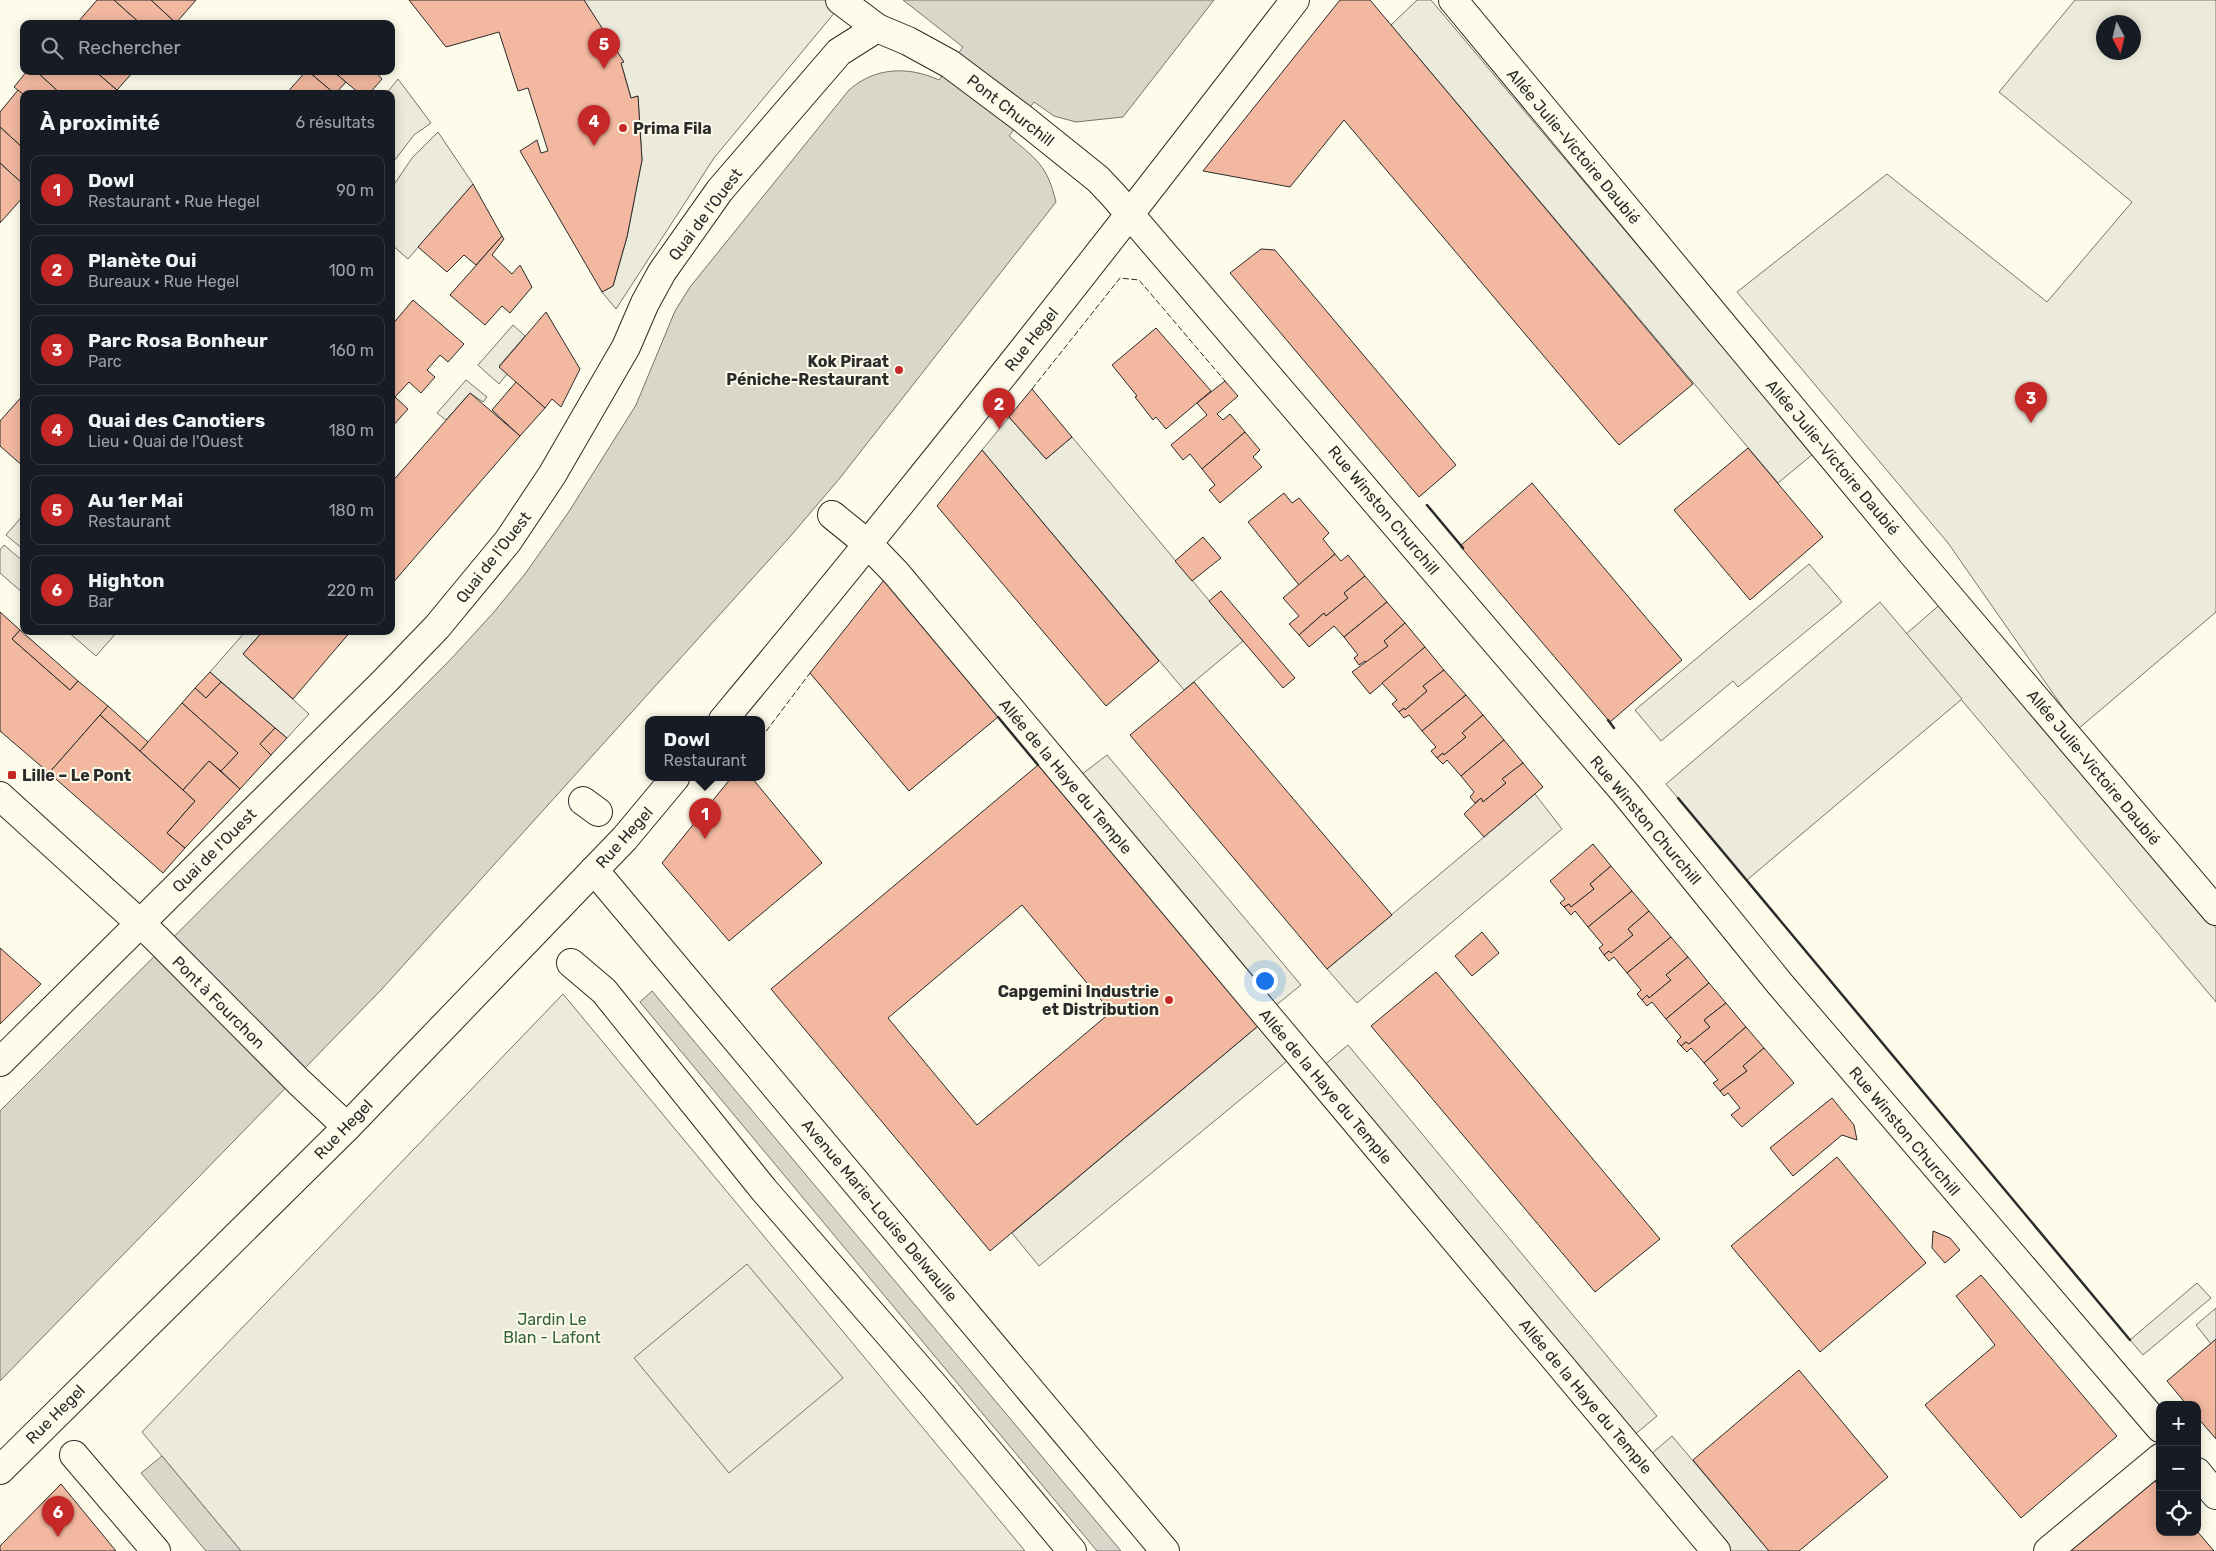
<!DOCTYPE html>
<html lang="fr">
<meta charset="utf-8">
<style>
body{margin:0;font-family:Rubik,sans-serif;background:#242831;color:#f1f3f6}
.controls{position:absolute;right:15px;bottom:15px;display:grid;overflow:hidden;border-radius:10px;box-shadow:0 2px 12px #0003}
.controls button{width:45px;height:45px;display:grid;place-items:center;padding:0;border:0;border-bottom:1px solid #363941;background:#171b24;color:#f1f3f6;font:25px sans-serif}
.compass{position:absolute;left:2096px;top:15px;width:45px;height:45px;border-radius:50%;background:#171b24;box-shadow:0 2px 12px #0003;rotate:173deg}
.you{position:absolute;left:1264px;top:980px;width:18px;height:18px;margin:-12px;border:4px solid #fff;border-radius:50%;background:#1a73e8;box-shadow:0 0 0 8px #1a73e833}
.badge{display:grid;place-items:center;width:32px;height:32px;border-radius:50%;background:#c62828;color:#fff;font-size:16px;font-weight:700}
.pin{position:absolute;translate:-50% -41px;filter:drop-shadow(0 1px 2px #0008)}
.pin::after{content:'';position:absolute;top:26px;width:18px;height:15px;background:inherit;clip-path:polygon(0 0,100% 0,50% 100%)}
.popup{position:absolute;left:645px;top:716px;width:120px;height:65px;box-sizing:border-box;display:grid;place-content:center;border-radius:10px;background:#171b24;filter:drop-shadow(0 1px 4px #0005);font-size:16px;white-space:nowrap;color:#9ea1a6}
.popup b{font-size:19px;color:#f1f3f6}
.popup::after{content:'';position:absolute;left:50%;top:100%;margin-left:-10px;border:10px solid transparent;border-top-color:#171b24}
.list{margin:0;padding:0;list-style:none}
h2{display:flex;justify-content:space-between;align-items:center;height:65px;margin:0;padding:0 20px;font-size:21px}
h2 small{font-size:16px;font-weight:400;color:#9ea1a6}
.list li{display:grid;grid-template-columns:32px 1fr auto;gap:15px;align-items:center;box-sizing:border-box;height:70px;margin:0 10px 10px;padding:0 10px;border:1px solid #363941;border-radius:10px}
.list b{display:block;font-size:19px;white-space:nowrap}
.list p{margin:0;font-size:16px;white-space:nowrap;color:#9ea1a6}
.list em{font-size:16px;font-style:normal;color:#9ea1a6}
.icon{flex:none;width:28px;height:28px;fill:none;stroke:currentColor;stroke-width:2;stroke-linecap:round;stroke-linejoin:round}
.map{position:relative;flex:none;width:2216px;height:1551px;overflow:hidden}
.search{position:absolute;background:#171b24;box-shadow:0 2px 12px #0003;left:20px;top:20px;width:375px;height:55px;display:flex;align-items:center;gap:12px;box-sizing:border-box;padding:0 18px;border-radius:10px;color:#9ea1a6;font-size:19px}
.panel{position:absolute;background:#171b24;box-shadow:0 2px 12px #0003;left:20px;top:90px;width:375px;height:545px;border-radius:10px}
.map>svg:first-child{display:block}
.green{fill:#ecebdb;stroke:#74746e;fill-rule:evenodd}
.parking{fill:#eceadb;stroke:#74746e}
.water{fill:#d8d7c9;stroke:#74746e}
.building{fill:#f2b8a0;stroke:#2b2b2b;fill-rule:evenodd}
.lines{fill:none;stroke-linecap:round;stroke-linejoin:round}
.minor-casing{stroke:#2b2b2b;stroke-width:30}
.minor{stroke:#fdfbea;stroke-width:28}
.fence{stroke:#2b2b2b;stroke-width:1;stroke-dasharray:6 2.5;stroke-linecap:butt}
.wall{stroke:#2b2b2b;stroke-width:2.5}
.poi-dot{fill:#c62828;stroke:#fdfbea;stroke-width:2}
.labels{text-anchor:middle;stroke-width:4;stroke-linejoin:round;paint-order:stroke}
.street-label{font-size:16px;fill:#2b2b2b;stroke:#fdfbea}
.poi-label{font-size:16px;font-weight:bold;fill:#2b2b2b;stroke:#fdfbea;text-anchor:start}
.park-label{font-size:16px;fill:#34623c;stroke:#fdfbea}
</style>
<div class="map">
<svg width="2216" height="1551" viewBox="0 0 2216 1551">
<rect width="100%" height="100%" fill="#fdfbea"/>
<g class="green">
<path d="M1417 0H1431L1813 454 1778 483 1391 25Z"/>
<path d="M2075 0H2216V612L2078 729 1948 543 1737 292 1887 174 2047 302 2132 202 1999 92ZM2104 22H2134V52H2104Z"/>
<path d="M398 79 431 123 414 135 391 165V94H386Z"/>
<path d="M438 132 473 184 408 259 391 244V189L412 158Z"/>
<path d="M513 325 525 336 499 366 507 374 499 384 478 365Z"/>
<path d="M466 380 487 397 483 402 470 393 446 420 437 413Z"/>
<path d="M24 514V550L6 535Z"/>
<path d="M4 545 24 562V594L0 573V550Z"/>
<path d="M1809 564 1842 602 1738 687 1733 681 1661 741 1635 710Z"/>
<path d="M1943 602 2216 928V1002L1906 634Z"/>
<path d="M67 631H118L96 656Z"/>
<path d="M246 631H263L243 654 309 714 287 738 210 672Z"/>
<path d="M1107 755 1301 985 1275 1006 1081 775Z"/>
<path d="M1535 794 1562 829 1357 1003 1327 969Z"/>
<path d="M563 994 1025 1551H241L142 1432Z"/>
<path d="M1258 1026 1287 1061 1039 1266 1012 1233Z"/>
<path d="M1348 1045 1657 1416 1633 1436 1323 1066Z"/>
<path d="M2197 1283 2211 1298 2143 1355 2130 1340Z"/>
<path d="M2216 1308V1339L2211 1344 2196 1325Z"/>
<path d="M1672 1436 1769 1551H1731L1650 1455Z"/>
</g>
<g class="parking">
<path d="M584 0H845L714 158 616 309 602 292 613 286 627 237 642 160 638 96 631 98 621 63 623 62Z"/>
<path d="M1009 417 1046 459 1072 437 1243 641 1184 690 982 450Z"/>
<path d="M1880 602 1962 699 1747 880 1666 784Z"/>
<path d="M747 1264 843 1378 729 1473 634 1358Z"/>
</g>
<g class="water">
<path d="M903 0H1214L1123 117 1076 122 1054 116 1034 102 1009 136C1037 160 1047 165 1056 202L840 478 788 539 381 990 0 1381V1111L450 660 494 612 525 574 568 513 636 405 675 311 690 287 849 90C875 67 908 66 939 80L963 47Z"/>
<path d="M652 991 1121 1551H1097L640 1002Z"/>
<path d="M162 1456 241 1551H206L141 1473Z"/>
</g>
<g class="building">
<path d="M97 0H114L141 24H80L78 22Z"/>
<path d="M114 0H151L176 23 141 24Z"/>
<path d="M151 0H196L176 23Z"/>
<path d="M409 0H584L624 62 621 63 631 98 638 96 642 160 627 237 613 286 602 292 520 151 537 140 541 153 548 151 528 88 518 91 499 32 446 47Z"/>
<path d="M1340 0H1370L1693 384 1619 445 1344 120 1290 187 1203 171Z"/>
<path d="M27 71H36L61 94 24 95 14 87Z"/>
<path d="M36 71H95L117 90 114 94H61Z"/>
<path d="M95 71H134L117 90Z"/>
<path d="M306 71H308L335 94H286Z"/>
<path d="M308 71H333L346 82 335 94Z"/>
<path d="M333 71H375L382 79 369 94H360Z"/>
<path d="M18 90 24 95V149L0 127V112Z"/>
<path d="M0 127 24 149V185L0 163Z"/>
<path d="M0 163 24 185V196L0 223Z"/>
<path d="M473 184 502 236 476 265 464 255 447 272 418 247Z"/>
<path d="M502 236 504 239 492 255 512 274 520 265 532 287 510 313 502 306 485 325 450 295Z"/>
<path d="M1261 249 1275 250 1456 465 1419 497 1230 273Z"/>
<path d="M413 300 464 344 448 362 440 355 427 370 435 377 421 393 409 382 395 397 408 409 391 428V326Z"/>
<path d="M546 312 580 369 561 407 552 399 545 408 499 367Z"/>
<path d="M1156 328 1211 391 1166 429 1156 417 1153 420 1135 397 1137 396 1112 365Z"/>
<path d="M1225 381 1238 396 1217 414 1223 420 1230 414 1245 432 1202 469 1190 454 1183 460 1171 445 1207 415 1197 403Z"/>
<path d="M516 382 545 408 520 436 492 410Z"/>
<path d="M1032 389 1072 437 1046 459 1009 417Z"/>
<path d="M470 393 520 436 391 585V483Z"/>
<path d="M24 394V467L0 446V421Z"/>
<path d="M1245 432 1260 450 1253 457 1262 467 1220 503 1209 490 1215 485 1202 469Z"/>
<path d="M1748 448 1823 537 1750 600 1674 510Z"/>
<path d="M982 450 1159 661 1106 706 937 506Z"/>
<path d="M1532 483 1682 660 1610 722 1460 546Z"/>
<path d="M1284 493 1292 503 1299 498 1329 533 1323 539 1335 554 1299 585 1248 522Z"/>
<path d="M1203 537 1221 558 1192 581 1175 561Z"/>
<path d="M1335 554 1341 561 1348 555 1365 576 1344 593 1348 598 1326 616 1324 613 1299 635 1289 624 1299 616 1283 598Z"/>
<path d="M1365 576 1387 602 1344 637 1334 626 1309 647 1299 635 1324 613 1326 616 1348 598 1344 593Z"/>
<path d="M884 580 998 717 909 791 810 673Z"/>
<path d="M1221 591 1295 678 1283 688 1209 601Z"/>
<path d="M1387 602 1405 623 1384 641 1388 646 1367 663 1365 661 1359 665 1354 658 1358 655 1344 637Z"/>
<path d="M0 612 20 630 12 639 70 690 78 681 108 706 49 773 0 731Z"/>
<path d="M1405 623 1425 647 1370 694 1352 672 1388 646 1384 641Z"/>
<path d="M20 630 78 681 70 690 12 639Z"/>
<path d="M263 631H351L293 699 243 654Z"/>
<path d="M1425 647 1444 670 1423 686 1427 691 1405 710 1404 708 1399 712 1392 704 1397 700 1382 683Z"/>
<path d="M1444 670 1466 695 1422 731 1409 715 1404 718 1399 712 1404 708 1405 710 1427 691 1423 686Z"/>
<path d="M210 672 221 682 206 698 195 688Z"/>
<path d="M221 682 275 728 260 744 271 755 240 789 221 771 238 753 182 703 195 688 206 698Z"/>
<path d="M1194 682 1392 915 1327 969 1130 735Z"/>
<path d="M1466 695 1483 715 1462 733 1466 737 1444 755 1443 753 1437 758 1431 751 1436 747 1422 731Z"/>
<path d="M182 703 238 753 221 771 209 761 183 790 140 751Z"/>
<path d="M108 706 148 742 140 751 100 715Z"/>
<path d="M100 715 195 801 167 833 185 848 163 873 49 773Z"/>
<path d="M1483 715 1504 740 1461 776 1447 760 1443 764 1437 758 1443 753 1444 755 1466 737 1462 733Z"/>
<path d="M275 728 287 738 271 755 260 744Z"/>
<path d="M1504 740 1523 763 1502 779 1506 783 1483 802 1481 798 1475 803 1470 797 1474 792 1461 776Z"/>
<path d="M209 761 240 789 185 848 167 833 195 801 183 790Z"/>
<path d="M1523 763 1543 787 1484 837 1464 814 1481 798 1483 802 1506 783 1502 779Z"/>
<path d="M1038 765 1258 1026 990 1251 771 989ZM1022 905 1111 1012 977 1125 888 1018Z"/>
<path d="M731 778H752L822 863 729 941 662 863Z"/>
<path d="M1593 844 1611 866 1590 884 1594 889 1571 907 1569 904 1564 907 1560 903 1565 899 1550 881Z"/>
<path d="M1611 866 1632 891 1588 927 1575 911 1571 915 1564 907 1569 904 1571 907 1594 889 1590 884Z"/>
<path d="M1632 891 1649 911 1628 929 1633 935 1611 953 1609 951 1604 955 1599 948 1603 945 1588 927Z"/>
<path d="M1649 911 1671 937 1627 973 1614 957 1609 961 1604 955 1609 951 1611 953 1633 935 1628 929Z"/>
<path d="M1482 932 1499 953 1472 976 1455 956Z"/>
<path d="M1671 937 1688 957 1666 975 1671 980 1649 998 1647 995 1642 1000 1637 994 1641 990 1627 973Z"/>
<path d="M0 948 41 984 0 1024Z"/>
<path d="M1688 957 1709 983 1666 1019 1652 1002 1647 1006 1642 1000 1647 995 1649 998 1671 980 1666 975Z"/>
<path d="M1436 972 1660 1239 1595 1292 1371 1026Z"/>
<path d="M1709 983 1726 1003 1704 1020 1710 1027 1689 1044 1686 1042 1681 1046 1677 1041 1681 1037 1666 1019Z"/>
<path d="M1726 1003 1746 1027 1704 1063 1691 1048 1687 1052 1681 1046 1686 1042 1689 1044 1710 1027 1704 1020Z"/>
<path d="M1746 1027 1764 1048 1743 1066 1747 1071 1720 1091 1713 1083 1718 1080 1704 1063Z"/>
<path d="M1764 1048 1794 1083 1742 1127 1731 1115 1740 1108 1728 1093 1724 1096 1720 1091 1747 1071 1743 1066Z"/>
<path d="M1832 1098 1854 1125 1857 1140 1842 1135 1793 1176 1770 1148Z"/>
<path d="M1837 1157 1926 1263 1820 1352 1731 1246Z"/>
<path d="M1933 1231 1950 1238 1960 1250 1945 1263 1932 1248Z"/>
<path d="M1981 1275 2117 1436 2021 1518 1925 1405 1995 1345 1956 1296Z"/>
<path d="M2216 1339V1439L2197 1417V1405H2187L2167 1381Z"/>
<path d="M1799 1370 1888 1477 1799 1551H1769L1693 1460Z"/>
<path d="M2154 1480 2160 1487V1532L2197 1531 2214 1551H2070Z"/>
<path d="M61 1484 116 1551H0V1546Z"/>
</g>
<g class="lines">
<defs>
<g id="minor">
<path d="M840 0 877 28 908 41 950 64 1022 118 1098 179 1114 196 1626 794 1780 984 2160 1428"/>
<path d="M1453 0 1913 554 2216 911"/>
<path d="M832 515 869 545 896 573 1716 1551"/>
<path d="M723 720C919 485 1109 243 1295 0"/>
<path d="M0 796 155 937 299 1082 347 1127"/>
<path d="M583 801 598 812"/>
<path d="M594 870 1165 1551"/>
<path d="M571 963 604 991 764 1190 935 1387 1072 1551"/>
<path d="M0 1062 383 683 437 627 508 541 552 475 626 347 645 303 662 272 720 190 839 52 877 28"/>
<path d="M74 1455 156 1551"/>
<path d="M0 1470 347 1127 625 838 675 778"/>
<path d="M2197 1472 2216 1495"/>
<path d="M2048 1551 2160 1458"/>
</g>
</defs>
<use href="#minor" class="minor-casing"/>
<use href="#minor" class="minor"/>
<g class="fence">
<path d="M1032 389 1120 278 1139 280 1225 381"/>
<path d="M761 738 810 673"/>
</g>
<g class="wall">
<path d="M1427 505 1463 548"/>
<path d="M998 717 1038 765"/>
<path d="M1608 720 1614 728"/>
<path d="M1678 798 2130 1340"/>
</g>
</g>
<g class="poi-dot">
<circle cx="623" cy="128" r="5"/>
<circle cx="899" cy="370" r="5"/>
<rect x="7" y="770" width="10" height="10" rx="2.5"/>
<circle cx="1169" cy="1000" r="5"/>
</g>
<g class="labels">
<g class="street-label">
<text transform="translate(1011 110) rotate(38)" y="6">Pont Churchill</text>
<text transform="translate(1574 146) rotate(50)" y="6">Allée Julie-Victoire Daubié</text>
<text transform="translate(705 214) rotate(-53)" y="6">Quai de l'Ouest</text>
<text transform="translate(1031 339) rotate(-52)" y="6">Rue Hegel</text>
<text transform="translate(1833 457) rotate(50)" y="6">Allée Julie-Victoire Daubié</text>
<text transform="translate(1384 510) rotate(50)" y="6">Rue Winston Churchill</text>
<text transform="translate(493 557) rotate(-52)" y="6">Quai de l'Ouest</text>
<text transform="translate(2094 767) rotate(50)" y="6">Allée Julie-Victoire Daubié</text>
<text transform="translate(1066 776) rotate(50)" y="6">Allée de la Haye du Temple</text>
<text transform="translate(1646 820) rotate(50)" y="6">Rue Winston Churchill</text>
<text transform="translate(624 837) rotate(-48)" y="6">Rue Hegel</text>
<text transform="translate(214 850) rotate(-45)" y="6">Quai de l'Ouest</text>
<text transform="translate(219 1002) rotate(45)" y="6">Pont à Fourchon</text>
<text transform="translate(1326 1086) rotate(50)" y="6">Allée de la Haye du Temple</text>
<text transform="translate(343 1129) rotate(-46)" y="6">Rue Hegel</text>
<text transform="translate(1905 1131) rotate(50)" y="6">Rue Winston Churchill</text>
<text transform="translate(880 1210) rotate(50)" y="6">Avenue Marie-Louise Delwaulle</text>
<text transform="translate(1586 1396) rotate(50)" y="6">Allée de la Haye du Temple</text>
<text transform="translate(55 1414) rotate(-45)" y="6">Rue Hegel</text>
</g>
<g class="poi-label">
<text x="633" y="134">Prima Fila</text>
<text x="889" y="367" text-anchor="end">Kok Piraat<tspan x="889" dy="18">Péniche-Restaurant</tspan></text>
<text x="22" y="781">Lille – Le Pont</text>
<text x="1159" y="997" text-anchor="end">Capgemini Industrie<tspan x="1159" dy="18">et Distribution</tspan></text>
</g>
<g class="park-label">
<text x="552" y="1325">Jardin Le<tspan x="552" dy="18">Blan - Lafont</tspan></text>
</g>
</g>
</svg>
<div class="controls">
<button>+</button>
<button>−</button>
<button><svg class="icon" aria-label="locate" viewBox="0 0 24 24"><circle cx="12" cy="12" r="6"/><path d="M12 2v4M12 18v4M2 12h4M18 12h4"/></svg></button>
</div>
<svg class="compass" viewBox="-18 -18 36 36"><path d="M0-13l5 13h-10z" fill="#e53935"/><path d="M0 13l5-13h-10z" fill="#9ea1a6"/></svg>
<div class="you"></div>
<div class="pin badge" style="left:705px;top:839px">1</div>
<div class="popup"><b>Dowl</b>Restaurant</div>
<div class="pin badge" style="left:999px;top:429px">2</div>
<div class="pin badge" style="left:2031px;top:423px">3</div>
<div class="pin badge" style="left:594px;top:146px">4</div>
<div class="pin badge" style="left:604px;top:69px">5</div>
<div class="pin badge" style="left:58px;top:1537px">6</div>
<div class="search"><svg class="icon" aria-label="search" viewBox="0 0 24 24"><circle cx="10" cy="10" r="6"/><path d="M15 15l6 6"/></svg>Rechercher</div>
<section class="panel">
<h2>À proximité<small>6 résultats</small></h2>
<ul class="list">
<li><span class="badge">1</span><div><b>Dowl</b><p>Restaurant · Rue Hegel</p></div><em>90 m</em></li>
<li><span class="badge">2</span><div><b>Planète Oui</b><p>Bureaux · Rue Hegel</p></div><em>100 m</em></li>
<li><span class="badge">3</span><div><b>Parc Rosa Bonheur</b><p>Parc</p></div><em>160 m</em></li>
<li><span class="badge">4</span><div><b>Quai des Canotiers</b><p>Lieu · Quai de l'Ouest</p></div><em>180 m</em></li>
<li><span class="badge">5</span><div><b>Au 1er Mai</b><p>Restaurant</p></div><em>180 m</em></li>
<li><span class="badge">6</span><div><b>Highton</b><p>Bar</p></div><em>220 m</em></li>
</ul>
</section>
</div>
